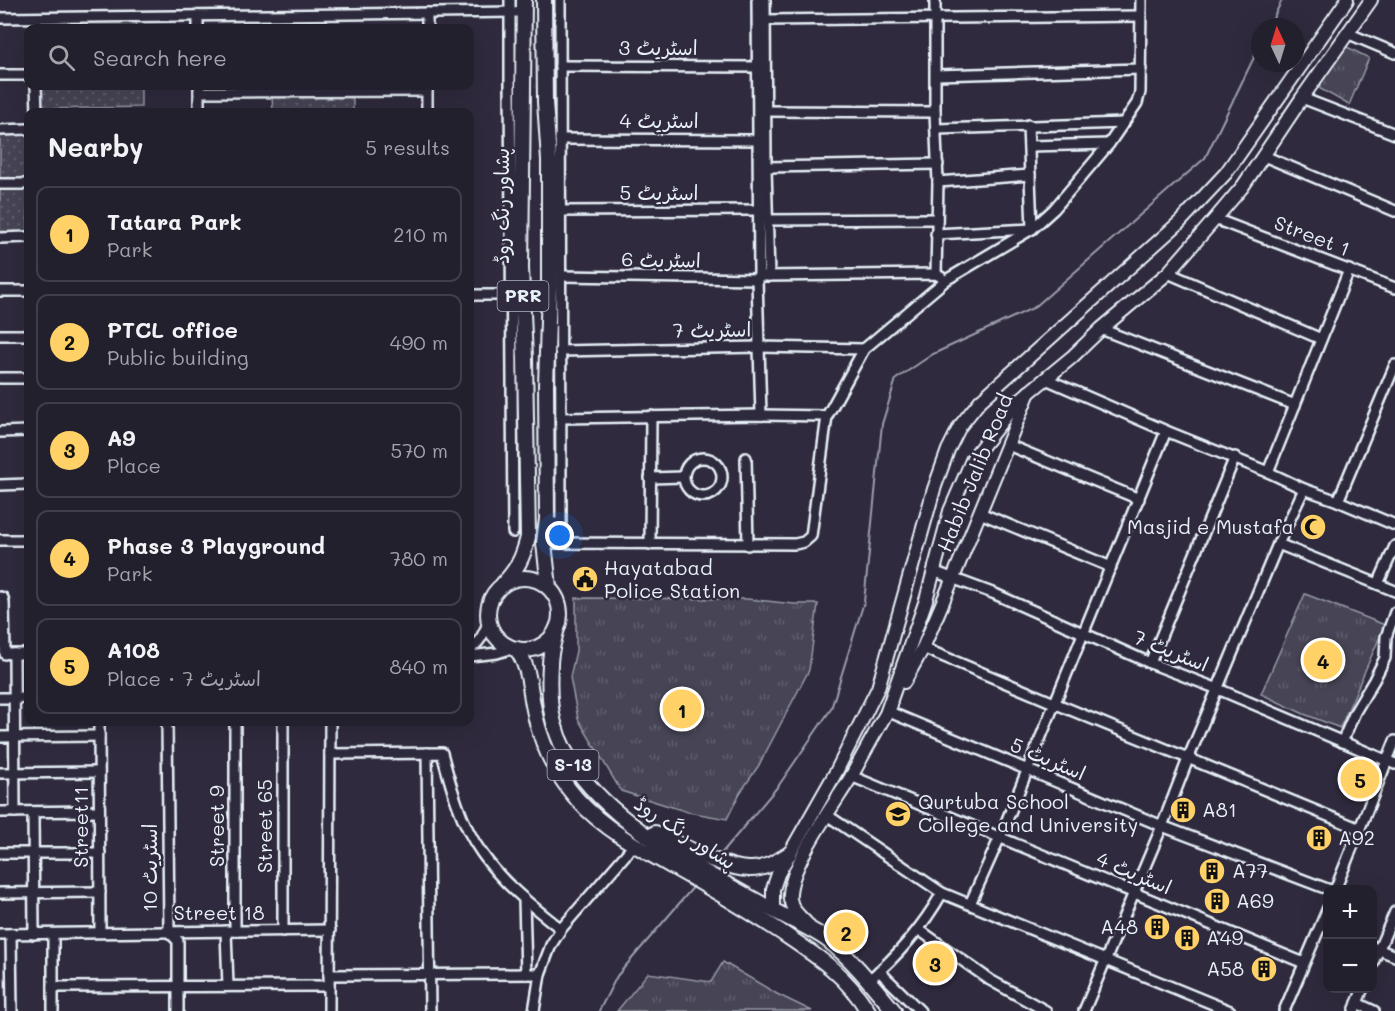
<!DOCTYPE html>
<meta charset="utf-8">
<style>
body{margin:0;font-family:Mali,"Playpen Sans Arabic",sans-serif;background:#2b2836;color:#f1f3f6}
.controls{position:absolute;right:18px;bottom:18px;display:grid;overflow:hidden;border-radius:12px;box-shadow:0 6px 24px #0002}
.controls button{width:54px;height:54px;display:grid;place-items:center;padding:0;border:0;border-bottom:2px solid #403e4a;background:#23202e;color:#f1f3f6;font:30px sans-serif}
.compass{position:absolute;left:1251px;top:18px;width:54px;height:54px;border-radius:50%;background:#23202e;box-shadow:0 6px 24px #0002;rotate:356deg}
.you{position:absolute;left:560px;top:536px;width:21px;height:21px;margin:-15px;border:4px solid #fff;border-radius:50%;background:#1a73e8;box-shadow:0 0 0 9px #1a73e833}
.badge{display:grid;place-items:center;width:39px;height:39px;border-radius:50%;background:#ffd166;color:#111;font-size:20px;font-weight:700}
.pin{position:absolute;translate:-50% -50%;border:3px solid #fff;box-shadow:0 2px 6px #0006}
.list{margin:0;padding:0;list-style:none}
h2{display:flex;justify-content:space-between;align-items:center;height:78px;margin:0;padding:0 24px;font-size:26px}
h2 small{font-size:20px;font-weight:400;color:#a3a3aa}
.list li{display:grid;grid-template-columns:39px 1fr auto;gap:18px;align-items:center;box-sizing:border-box;height:96px;margin:0 12px 12px;padding:0 12px;border:2px solid #403e4a;border-radius:12px}
.list b{display:block;font-size:22px;white-space:nowrap}
.list p{margin:0;font-size:20px;white-space:nowrap;color:#a3a3aa}
.list em{font-size:20px;font-style:normal;color:#a3a3aa}
.icon{flex:none;width:33px;height:33px;fill:none;stroke:currentColor;stroke-width:2;stroke-linecap:round;stroke-linejoin:round}
.map{position:relative;flex:none;width:1395px;height:1011px;overflow:hidden}
.search{position:absolute;background:#23202e;box-shadow:0 6px 24px #0002;left:24px;top:24px;width:450px;height:66px;display:flex;align-items:center;gap:15px;box-sizing:border-box;padding:0 21px;border-radius:12px;color:#a3a3aa;font-size:22px}
.panel{position:absolute;background:#23202e;box-shadow:0 6px 24px #0002;left:24px;top:108px;width:450px;height:618px;border-radius:12px}
.map>svg:first-child{display:block}
.grass{fill:url(#grass-dots);stroke:#979aa6;stroke-width:1.5}
.park{fill:url(#park-tufts);stroke:#979aa6;stroke-width:1.5}
.lines{fill:none;stroke-linecap:round;stroke-linejoin:round}
.stream{stroke:#9c9fab;stroke-width:2}
.minor-casing{stroke:#e8f1f8;stroke-width:14}
.major-casing{stroke:#e8f1f8;stroke-width:16}
.highway-casing{stroke:#e8f1f8;stroke-width:18}
.minor{stroke:#2f2a3d;stroke-width:9}
.major{stroke:#2f2a3d;stroke-width:12}
.highway{stroke:#2f2a3d;stroke-width:14}
.labels{text-anchor:middle;stroke-width:5;stroke-linejoin:round;paint-order:stroke}
.shield{fill:#2f2a3d;stroke:#b0b5c0;stroke-width:1.5}
.shield-label{font-size:18px;font-weight:bold;fill:#e8f1f8}
.street-label{font-size:20px;fill:#e8f1f8;stroke:#2f2a3d}
.poi-label{font-size:20px;fill:#e8f1f8;stroke:#2f2a3d;text-anchor:start}
</style>
<div class="map">
<svg width="1395" height="1011" viewBox="0 0 1395 1011">
<defs>
<pattern id="grass-dots" width="8" height="8" patternUnits="userSpaceOnUse" patternTransform="scale(1.5)"><rect width="8" height="8" fill="#464455"/><path d="M2 2h.1M6 6h.1" fill="none" stroke="#615f6e" stroke-width="1.8" stroke-linecap="round"/></pattern>
<pattern id="park-tufts" width="24" height="20" patternUnits="userSpaceOnUse" patternTransform="scale(1.5)"><rect width="24" height="20" fill="#464455"/><path d="M3 7l-1-3M5 7V3M7 7l1-3M15 17l-1-3M17 17v-4M19 17l1-3" fill="none" stroke="#615f6e"/></pattern>
</defs>
<rect width="100%" height="100%" fill="#2f2a3d"/>
<filter id="ink" filterUnits="userSpaceOnUse"><feTurbulence type="fractalNoise" baseFrequency=".0167" numOctaves="2"/><feDisplacementMap in="SourceGraphic" scale="12" xChannelSelector="R" yChannelSelector="G"/><feConvolveMatrix kernelMatrix="1 2 1 2 8 2 1 2 1" color-interpolation-filters="sRGB"/></filter>
<g filter="url(#ink)">
<g class="grass">
<path d="M136 21 137 28H41V22Z"/>
<path d="M42 86H141V107L42 109Z"/>
<path d="M353 94V112H273L272 96Z"/>
<rect x="0" y="134" width="28" height="48"/>
<rect x="0" y="188" width="28" height="48"/>
</g>
<g class="park">
<path d="M1345 46 1369 58 1349 105 1317 87Z"/>
<path d="M1305 594 1385 625 1340 728 1304 714 1261 694Z"/>
<path d="M576 598 747 599 794 604H818L809 670 759 765 740 793 727 819 688 812 621 791 578 719 570 677 576 651Z"/>
<path d="M723 962 777 994 812 1011H617L648 973 711 982Z"/>
</g>
<g class="lines">
<g class="stream">
<path d="M1269 27 1282 0"/>
<path d="M720 855 779 785 831 709 864 602 882 424 896 379 933 354 1035 307 1205 158 1260 45"/>
<path d="M599 1011 617 976 695 885"/>
</g>
<defs>
<g id="minor">
<path d="M510 0V79L513 532"/>
<path d="M757 0 759 275"/>
<path d="M765 0 766 167 769 276"/>
<path d="M935 0V112L938 182 936 274"/>
<path d="M427 13V28"/>
<path d="M198 16V28"/>
<path d="M0 18 517 12"/>
<path d="M765 20 1141 16"/>
<path d="M1347 33 1395 53"/>
<path d="M560 66 757 67"/>
<path d="M0 75H28"/>
<path d="M936 75 1141 69"/>
<path d="M36 86 37 112"/>
<path d="M199 86V112"/>
<path d="M427 86V112"/>
<path d="M199 92 427 91"/>
<path d="M1302 98 1395 134"/>
<path d="M765 111 935 112"/>
<path d="M936 129 1124 123"/>
<path d="M0 130 28 129"/>
<path d="M560 139 757 140"/>
<path d="M1029 146 1109 144"/>
<path d="M1264 156 1395 211"/>
<path d="M766 167 938 164"/>
<path d="M938 182 1030 175"/>
<path d="M0 184H28"/>
<path d="M560 211 758 210"/>
<path d="M1215 219 1395 288"/>
<path d="M766 220 937 219"/>
<path d="M936 234 1032 229 1028 125"/>
<path d="M0 238 28 237"/>
<path d="M1168 273 1321 339"/>
<path d="M561 276 757 279 759 275"/>
<path d="M764 276 936 274 941 277"/>
<path d="M757 279 761 415"/>
<path d="M0 291H28"/>
<path d="M470 295H518"/>
<path d="M1101 329 1295 405"/>
<path d="M0 335H28"/>
<path d="M560 351 759 347 864 349"/>
<path d="M0 378H28"/>
<path d="M1046 379 1166 431 1268 472 1304 489 1338 501 1395 525"/>
<path d="M561 418 761 415 827 416"/>
<path d="M0 432 28 431"/>
<path d="M1008 445 1139 499"/>
<circle cx="703" cy="477" r="19"/>
<path d="M746 458 748 545"/>
<path d="M1268 472 1349 270"/>
<path d="M650 478 683 477"/>
<path d="M0 485 28 484"/>
<path d="M1338 501 1395 365"/>
<path d="M980 513 1111 567"/>
<path d="M547 523H561L560 0"/>
<path d="M0 540H28"/>
<path d="M544 543 795 544 804 542 811 536 827 416 864 349 946 280 1032 229 1054 209 1109 144 1137 103 1140 92 1141 0"/>
<path d="M650 544 651 416"/>
<path d="M1278 544 1395 591"/>
<path d="M933 571 995 594 1150 663 1218 689 1395 764"/>
<path d="M1378 584 1395 546"/>
<path d="M0 597 3 598 4 602 5 654"/>
<path d="M923 648 1054 703 1360 829"/>
<path d="M470 649C481 642 484 632 489 621"/>
<path d="M10 654H28"/>
<path d="M14 654 15 812"/>
<path d="M470 656 497 653 513 648"/>
<path d="M1150 663 1235 457"/>
<path d="M0 698H28"/>
<path d="M887 711 1162 826 1330 890"/>
<path d="M99 722 100 932"/>
<path d="M167 722 169 932 178 941V1011"/>
<path d="M0 737 99 736"/>
<path d="M1342 742 1355 712 1374 680 1385 658 1386 637 1395 612"/>
<path d="M427 753 430 1011"/>
<path d="M330 754 442 753C451 787 461 824 481 852 502 883 532 906 561 929"/>
<path d="M0 773 99 772"/>
<path d="M851 776 1304 963"/>
<path d="M0 812 99 811"/>
<path d="M33 812 34 934"/>
<path d="M827 815 942 893 1230 1011"/>
<path d="M0 853H100"/>
<path d="M1335 890 1395 741"/>
<path d="M0 893 100 892"/>
<path d="M524 899 526 974"/>
<path d="M970 904 1000 837 1166 431"/>
<path d="M918 929 990 980 1046 1011"/>
<path d="M226 931 228 986"/>
<path d="M235 931V722"/>
<path d="M283 931V722"/>
<path d="M0 934 330 930"/>
<path d="M11 934 12 1011"/>
<path d="M53 934V1011"/>
<path d="M1372 947 1395 956"/>
<path d="M1372 965 1395 912"/>
<path d="M879 971 920 1011"/>
<path d="M329 975 540 974"/>
<path d="M869 980C897 957 924 925 942 893"/>
<path d="M53 987 329 986"/>
<path d="M1357 1003 1374 1011"/>
<path d="M329 1011 330 722"/>
<path d="M534 1011 540 974 551 945 561 929 634 845"/>
<path d="M1084 1011 1162 826 1188 759 1278 544 1304 489"/>
<path d="M1284 1011 1328 908"/>
<path d="M1354 1011 1363 988"/>
</g>
<g id="major">
<path d="M904 682 923 648 953 578 1029 392"/>
<path d="M887 711 926 600 950 511 973 458 1015 404 1072 357 1101 329 1168 273 1215 219 1243 186 1302 98 1371 0"/>
<path d="M773 910V889L778 874 836 772 878 688 934 489 948 450 960 426 980 401 1180 222 1226 173 1347 0"/>
<path d="M808 925C800 916 792 911 790 899 787 868 834 805 851 777 864 753 877 729 891 705"/>
</g>
<g id="highway">
<path d="M544 0 545 102 549 160V288L546 385 547 519 544 543 549 587"/>
<circle cx="524" cy="614" r="36"/>
<path d="M503 584C517 569 523 558 528 537L525 358 521 268 524 0"/>
<path d="M557 628C554 640 550 652 550 664 549 681 549 706 554 723 575 809 698 868 769 908 789 919 811 928 829 941 854 961 874 987 894 1011"/>
<path d="M517 649C529 668 529 683 533 705 539 739 554 773 577 799 603 828 639 848 673 867 709 887 744 908 778 930 815 955 844 972 868 1011"/>
<path d="M655 833C680 844 725 870 751 869 765 869 778 861 789 854"/>
</g>
</defs>
<use href="#minor" class="minor-casing"/>
<use href="#major" class="major-casing"/>
<use href="#highway" class="highway-casing"/>
<use href="#minor" class="minor"/>
<use href="#major" class="major"/>
<use href="#highway" class="highway"/>
</g>
</g>
<defs>
<symbol id="mosque-disc" viewBox="-11 -11 22 22"><circle r="9.5" fill="#ffd166" stroke="#2f2a3d"/><path d="M3.5-4.9A6 6 0 1 0 3.5 4.9A5 5 0 1 1 3.5-4.9Z" fill="#111"/></symbol>
<symbol id="civic-disc" viewBox="-11 -11 22 22"><circle r="9.5" fill="#ffd166" stroke="#2f2a3d"/><path d="M-.6-6.5H3V-4.5H.6V-3L4-1V1h2V6H-6V1h2V-1L-.6-3ZM-1.2 2.5V6h2.4V2.5Z" fill="#111"/></symbol>
<symbol id="building-disc" viewBox="-11 -11 22 22"><circle r="9.5" fill="#ffd166" stroke="#2f2a3d"/><path d="M-4-6H4V6H1V3H-1V6H-4ZM-2.5-4.3h1.7v1.8h-1.7ZM.8-4.3h1.7v1.8H.8ZM-2.5-1h1.7V.8h-1.7ZM.8-1h1.7V.8H.8Z" fill="#111"/></symbol>
<symbol id="school-disc" viewBox="-11 -11 22 22"><circle r="9.5" fill="#ffd166" stroke="#2f2a3d"/><path d="M0-5L7-2L0 1L-7-2ZM-4 1L0 2.5L4 1V4Q0 6-4 4Z" fill="#111"/></symbol>
</defs>
<g fill-rule="evenodd">
<use href="#mosque-disc" x="1298" y="512" width="30" height="30"/>
<use href="#civic-disc" x="570" y="564" width="30" height="30"/>
<use href="#building-disc" x="1168" y="795" width="30" height="30"/>
<use href="#school-disc" x="883" y="799" width="30" height="30"/>
<use href="#building-disc" x="1304" y="823" width="30" height="30"/>
<use href="#building-disc" x="1197" y="856" width="30" height="30"/>
<use href="#building-disc" x="1202" y="886" width="30" height="30"/>
<use href="#building-disc" x="1142" y="912" width="30" height="30"/>
<use href="#building-disc" x="1172" y="923" width="30" height="30"/>
<use href="#building-disc" x="1249" y="954" width="30" height="30"/>
</g>
<g class="labels">
<g class="shield">
<rect x="497.5" y="281" width="51" height="30" rx="4.5"/>
<rect x="547.5" y="750" width="51" height="30" rx="4.5"/>
</g>
<g class="shield-label">
<text x="523" y="302">PRR</text>
<text x="573" y="771">S-13</text>
</g>
<g class="street-label">
<text x="658" y="55">اسٹریٹ 3</text>
<text x="659" y="128">اسٹریٹ 4</text>
<text x="659" y="200">اسٹریٹ 5</text>
<text transform="translate(502 206) rotate(-90)" y="7">پشاور رنگ روڈ</text>
<text transform="translate(1312 236) rotate(21)" y="7">Street 1</text>
<text transform="translate(661 260) rotate(1)" y="7">اسٹریٹ 6</text>
<text transform="translate(712 330) rotate(-1)" y="7">اسٹریٹ 7</text>
<text transform="translate(975 473) rotate(-68)" y="7">Habib Jalib Road</text>
<text transform="translate(1171 651) rotate(22)" y="7">اسٹریٹ 7</text>
<text transform="translate(1048 759) rotate(23)" y="7">اسٹریٹ 5</text>
<text transform="translate(217 826) rotate(-90)" y="7">Street 9</text>
<text transform="translate(265 826) rotate(-90)" y="7">Street 65</text>
<text transform="translate(81 827) rotate(-90)" y="7">Street11</text>
<text transform="translate(685 833) rotate(33)" y="7">پشاور رنگ روڈ</text>
<text transform="translate(150 868) rotate(-90)" y="7">اسٹریٹ 10</text>
<text transform="translate(1134 873) rotate(23)" y="7">اسٹریٹ 4</text>
<text x="219" y="920">Street 18</text>
</g>
<g class="poi-label">
<text x="1294" y="534" text-anchor="end">Masjid e Mustafa</text>
<text x="604" y="575">Hayatabad<tspan x="604" dy="23">Police Station</tspan></text>
<text x="918" y="809">Qurtuba School<tspan x="918" dy="23">College and University</tspan></text>
<text x="1202" y="817">A81</text>
<text x="1338" y="845">A92</text>
<text x="1232" y="878">A77</text>
<text x="1236" y="908">A69</text>
<text x="1138" y="934" text-anchor="end">A48</text>
<text x="1206" y="945">A49</text>
<text x="1244" y="976" text-anchor="end">A58</text>
</g>
</g>
</svg>
<div class="controls">
<button>+</button>
<button>−</button>
</div>
<svg class="compass" viewBox="-18 -18 36 36"><path d="M0-13l5 13h-10z" fill="#e53935"/><path d="M0 13l5-13h-10z" fill="#a3a3aa"/></svg>
<div class="you"></div>
<div class="pin badge" style="left:682px;top:709px">1</div>
<div class="pin badge" style="left:846px;top:932px">2</div>
<div class="pin badge" style="left:935px;top:963px">3</div>
<div class="pin badge" style="left:1323px;top:660px">4</div>
<div class="pin badge" style="left:1360px;top:779px">5</div>
<div class="search"><svg class="icon" aria-label="search" viewBox="0 0 24 24"><circle cx="10" cy="10" r="6"/><path d="M15 15l6 6"/></svg>Search here</div>
<section class="panel">
<h2>Nearby<small>5 results</small></h2>
<ul class="list">
<li><span class="badge">1</span><div><b>Tatara Park</b><p>Park</p></div><em>210 m</em></li>
<li><span class="badge">2</span><div><b>PTCL office</b><p>Public building</p></div><em>490 m</em></li>
<li><span class="badge">3</span><div><b>A9</b><p>Place</p></div><em>570 m</em></li>
<li><span class="badge">4</span><div><b>Phase 3 Playground</b><p>Park</p></div><em>780 m</em></li>
<li><span class="badge">5</span><div><b>A108</b><p>Place · اسٹریٹ 7</p></div><em>840 m</em></li>
</ul>
</section>
</div>
